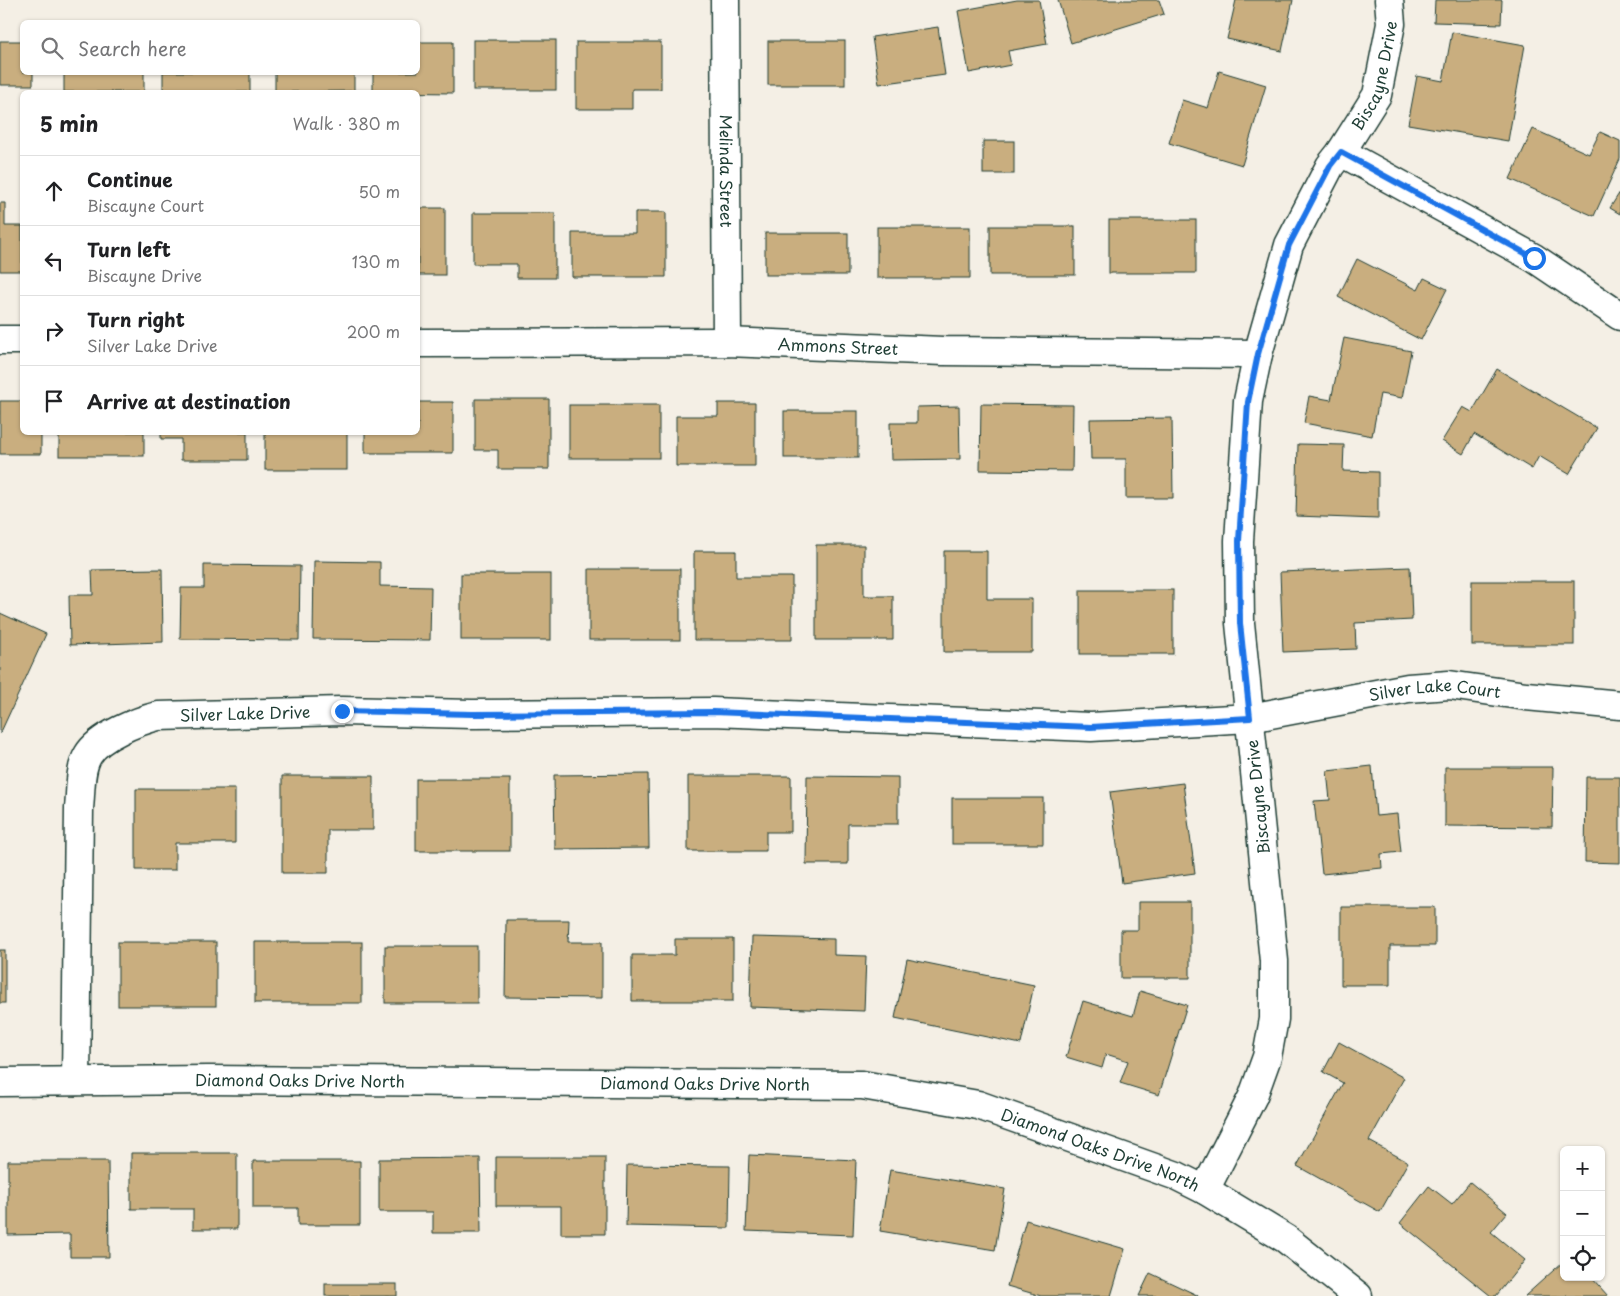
<!DOCTYPE html>
<meta charset="utf-8">
<style>
body{margin:0;font-family:"Playpen Sans",sans-serif;background:#f6f6f6;color:#202124}
.controls{position:absolute;right:15px;bottom:15px;display:grid;overflow:hidden;border-radius:8px;box-shadow:0 1px 4px #0004}
.controls button{width:45px;height:45px;display:grid;place-items:center;padding:0;border:0;border-bottom:1px solid #e0e0e0;background:#fff;color:#202124;font:25px sans-serif}
.stop{position:absolute;width:15px;height:15px;margin:-11px;border:4px solid #1a73e8;border-radius:50%;background:#fff}
.stop.end{background:#1a73e8;border-color:#fff;box-shadow:0 1px 5px #0008}
.list{margin:0;padding:0;list-style:none}
h2{display:flex;justify-content:space-between;align-items:center;height:65px;margin:0;padding:0 20px;font-size:21px}
h2 small{font-size:16px;font-weight:400;color:#757577}
.list li{display:grid;grid-template-columns:32px 1fr auto;gap:15px;align-items:center;box-sizing:border-box;height:70px;padding:0 20px;border-top:1px solid #e0e0e0}
.list b{display:block;font-size:19px;white-space:nowrap}
.list p{margin:0;font-size:16px;white-space:nowrap;color:#757577}
.list em{font-size:16px;font-style:normal;color:#757577}
.icon{flex:none;width:28px;height:28px;fill:none;stroke:currentColor;stroke-width:2;stroke-linecap:round;stroke-linejoin:round}
.map{position:relative;flex:none;width:1620px;height:1296px;overflow:hidden}
.search{position:absolute;background:#fff;box-shadow:0 1px 4px #0004;left:20px;top:20px;width:400px;height:55px;display:flex;align-items:center;gap:12px;box-sizing:border-box;padding:0 18px;border-radius:8px;color:#757577;font-size:19px}
.panel{position:absolute;background:#fff;box-shadow:0 1px 4px #0004;left:20px;top:90px;width:400px;height:345px;border-radius:8px}
.map>svg:first-child{display:block}
.building{fill:#c9ae7f;stroke:#1f3d34}
.lines{fill:none;stroke-linecap:round;stroke-linejoin:round}
.street-casing{stroke:#1f3d34;stroke-width:31}
.street{stroke:#fff;stroke-width:28}
.route{stroke:#1a73e8;stroke-width:6}
.labels{text-anchor:middle;stroke-width:4;stroke-linejoin:round;paint-order:stroke}
.street-label{font-size:16px;fill:#1f3d34;stroke:#fff}
</style>
<div class="map">
<svg width="1620" height="1296" viewBox="0 0 1620 1296">
<rect width="100%" height="100%" fill="#f4efe5"/>
<filter id="ink" filterUnits="userSpaceOnUse"><feTurbulence type="fractalNoise" baseFrequency=".02" numOctaves="2"/><feDisplacementMap in="SourceGraphic" scale="10" xChannelSelector="R" yChannelSelector="G"/><feConvolveMatrix kernelMatrix="1 2 1 2 8 2 1 2 1" color-interpolation-filters="sRGB"/></filter>
<g filter="url(#ink)">
<g class="building">
<path d="M1017 0H1039L1047 44 1008 51 1011 65 969 73 958 11Z"/>
<path d="M1058 0H1159L1164 14 1071 43Z"/>
<path d="M1236 0H1293L1282 51 1227 39Z"/>
<path d="M1435 0H1502L1501 24 1434 22Z"/>
<path d="M938 27 945 75 879 84 872 37Z"/>
<path d="M1452 32 1525 45 1508 141 1408 124 1417 76 1443 81Z"/>
<rect x="473" y="40" width="83" height="50"/>
<path d="M0 41H22V72H33V85H0Z"/>
<rect x="768" y="41" width="77" height="44"/>
<path d="M418 42H453V93L373 92V72H418Z"/>
<path d="M576 42H661V89H632V109H576Z"/>
<path d="M1219 71 1266 85 1242 165 1169 143 1182 100 1208 108Z"/>
<rect x="64" y="72" width="80" height="20"/>
<rect x="163" y="72" width="87" height="20"/>
<path d="M275 72H354V91L275 92Z"/>
<path d="M1533 129 1589 154 1600 132 1620 141V159L1594 216 1510 179Z"/>
<rect x="983" y="141" width="31" height="33"/>
<path d="M1620 192V214L1610 208Z"/>
<path d="M0 203H5V226H22V271H0Z"/>
<rect x="418" y="208" width="27" height="67"/>
<path d="M635 212H666V277H572V233H635Z"/>
<path d="M473 213H555V278H517V264H473Z"/>
<rect x="1109" y="220" width="87" height="53"/>
<rect x="990" y="226" width="85" height="49"/>
<rect x="877" y="227" width="93" height="51"/>
<rect x="765" y="233" width="83" height="42"/>
<path d="M1357 259 1418 290 1424 278 1447 289 1421 340 1338 297Z"/>
<path d="M1344 338 1411 351 1402 398 1380 394 1372 436 1304 423 1309 396 1331 400Z"/>
<path d="M1497 369 1597 428 1569 474 1539 456 1532 469 1474 434 1463 454 1442 441 1463 407 1472 412Z"/>
<path d="M475 399H549V469H498V450H475Z"/>
<path d="M0 401H22V432H41V454H0Z"/>
<path d="M418 402H453V453H365V432H418Z"/>
<path d="M718 403H755V466H676V416H718Z"/>
<path d="M981 404 1073 405 1072 471 980 470Z"/>
<rect x="569" y="405" width="90" height="53"/>
<path d="M959 406 960 459 891 460 890 423H917V407Z"/>
<rect x="784" y="411" width="74" height="47"/>
<path d="M1172 418 1173 498H1126V459H1091L1090 419Z"/>
<rect x="59" y="432" width="85" height="24"/>
<path d="M161 432H247V460H181V439H161Z"/>
<rect x="265" y="432" width="82" height="38"/>
<path d="M1298 444 1344 445 1343 471 1378 472V519L1296 516Z"/>
<path d="M816 545H864V596H893V640H816Z"/>
<path d="M694 551H736V577H792V640H694Z"/>
<path d="M944 551H987V599H1032V652H944Z"/>
<path d="M314 561 380 562V586L431 587 430 640 313 639Z"/>
<path d="M204 565 300 566 299 640 180 639 181 588H204Z"/>
<path d="M1410 567 1412 620 1355 623 1356 649 1283 652 1280 572Z"/>
<path d="M162 569 163 642 70 645 69 595H93L92 570Z"/>
<rect x="589" y="569" width="91" height="71"/>
<rect x="461" y="574" width="90" height="66"/>
<rect x="1472" y="581" width="102" height="64"/>
<rect x="1080" y="590" width="93" height="64"/>
<path d="M0 613 46 634 0 734Z"/>
<path d="M1372 766 1376 816 1397 814 1401 852 1381 854 1382 868 1322 874 1314 801 1330 800 1327 771Z"/>
<path d="M1445 767H1553L1552 827 1445 826Z"/>
<path d="M648 774 649 848 555 849 554 775Z"/>
<path d="M282 776H373V830H328V873H282Z"/>
<path d="M688 776H791V832H766V851H688Z"/>
<path d="M807 776 898 777V824H848V864H806Z"/>
<path d="M1586 777H1620V863L1585 862Z"/>
<rect x="416" y="779" width="94" height="72"/>
<path d="M1183 783 1195 873 1122 883 1110 792Z"/>
<path d="M136 789H235V843H175V870H136Z"/>
<rect x="952" y="798" width="91" height="46"/>
<path d="M1138 902H1190V978H1121V930H1138Z"/>
<path d="M1341 907H1435V946H1390V985H1341Z"/>
<path d="M506 920H569L568 942H602V998L505 997Z"/>
<path d="M752 937 834 939V955L866 956 864 1011 750 1007Z"/>
<path d="M675 939H733V1001H632V955H675Z"/>
<rect x="118" y="942" width="98" height="64"/>
<rect x="255" y="942" width="107" height="61"/>
<rect x="385" y="946" width="92" height="57"/>
<rect x="0" y="950" width="5" height="53"/>
<path d="M907 959 1034 985 1021 1044 895 1018Z"/>
<path d="M1140 991 1187 1005 1159 1095 1120 1083 1128 1061 1106 1054 1102 1068 1066 1057 1083 1001 1133 1016Z"/>
<path d="M1339 1042 1404 1078 1369 1141 1408 1162 1380 1212 1297 1166 1343 1083 1323 1072Z"/>
<path d="M131 1153H237V1229H193V1209H131Z"/>
<path d="M749 1155 856 1160 853 1235 746 1231Z"/>
<path d="M496 1157H605V1234H561V1206H496Z"/>
<path d="M480 1158 481 1233H433V1212H379V1159Z"/>
<path d="M8 1161H108L109 1257H70V1234L8 1235Z"/>
<path d="M253 1161H360V1225H298V1208H253Z"/>
<path d="M627 1165 730 1166 729 1228 626 1226Z"/>
<path d="M890 1170 1005 1189 995 1250 880 1231Z"/>
<path d="M1470 1182 1507 1213 1491 1232 1525 1260 1496 1296H1491L1400 1223 1429 1186 1452 1204Z"/>
<path d="M1026 1220 1125 1249 1111 1296H1041L1007 1286Z"/>
<path d="M1564 1261V1277H1591L1608 1296H1525Z"/>
<path d="M1150 1273 1199 1296H1139Z"/>
<rect x="325" y="1284" width="72" height="12"/>
</g>
<g class="lines">
<defs>
<g id="street">
<path id="s1" d="M725 0 727 342"/>
<path d="M1341 152 1534 258 1620 316"/>
<path d="M0 340H22"/>
<path id="s2" d="M418 343 727 342 943 351 1258 354"/>
<path id="s3" d="M76 1081 79 808C81 792 79 770 88 755 99 736 138 721 158 716L342 711 472 714 713 712 1091 727 1250 718 1408 688 1449 685 1526 696 1620 705"/>
<path id="s4" d="M0 1082 209 1080 862 1085 978 1105 1177 1176 1205 1190 1286 1239 1358 1296"/>
<path id="s5" d="M1205 1190 1253 1096 1267 1057 1274 1019V961L1240 623 1239 541 1248 401 1258 354 1289 245 1330 166 1341 152 1377 95 1391 24 1389 0"/>
</g>
</defs>
<use href="#street" class="street-casing"/>
<use href="#street" class="street"/>
</g>
</g>
<g class="lines" filter="url(#ink)">
<path class="route" d="M342 711 472 714 713 712 1091 727 1250 718 1240 623 1239 541 1248 402 1258 354 1289 245 1330 166 1341 152 1534 258"/>
</g>
<g class="labels">
<g class="street-label">
<text dy="6" stroke="none"><textPath href="#s5" startOffset="1159">Biscayne Drive</textPath></text>
<text dy="6" stroke="none"><textPath href="#s1" startOffset="171">Melinda Street</textPath></text>
<text dy="6" stroke="none"><textPath href="#s2" startOffset="420">Ammons Street</textPath></text>
<text dy="6" stroke="none"><textPath href="#s3" startOffset="1689">Silver Lake Court</textPath></text>
<text dy="6" stroke="none"><textPath href="#s3" startOffset="496">Silver Lake Drive</textPath></text>
<text transform="translate(1258 797) rotate(-96)" y="6">Biscayne Drive</text>
<text dy="6" stroke="none"><textPath href="#s4" startOffset="300">Diamond Oaks Drive North</textPath></text>
<text dy="6" stroke="none"><textPath href="#s4" startOffset="705">Diamond Oaks Drive North</textPath></text>
<text dy="6" stroke="none"><textPath href="#s4" startOffset="1110">Diamond Oaks Drive North</textPath></text>
</g>
</g>
</svg>
<div class="controls">
<button>+</button>
<button>−</button>
<button><svg class="icon" aria-label="locate" viewBox="0 0 24 24"><circle cx="12" cy="12" r="6"/><path d="M12 2v4M12 18v4M2 12h4M18 12h4"/></svg></button>
</div>
<div class="stop" style="left:1534px;top:258px"></div>
<div class="stop end" style="left:342px;top:711px"></div>
<div class="search"><svg class="icon" aria-label="search" viewBox="0 0 24 24"><circle cx="10" cy="10" r="6"/><path d="M15 15l6 6"/></svg>Search here</div>
<section class="panel">
<h2>5 min<small>Walk · 380 m</small></h2>
<ul class="list">
<li><svg class="icon" aria-label="ahead" viewBox="0 0 24 24"><path d="M12 20V5M6 11l6-6 6 6"/></svg><div><b>Continue</b><p>Biscayne Court</p></div><em>50 m</em></li>
<li><svg class="icon" aria-label="left" viewBox="0 0 24 24"><path d="M17 20v-9H6M10 6l-5 5 5 5"/></svg><div><b>Turn left</b><p>Biscayne Drive</p></div><em>130 m</em></li>
<li><svg class="icon" aria-label="right" viewBox="0 0 24 24"><path d="M7 20v-9h11M14 6l5 5-5 5"/></svg><div><b>Turn right</b><p>Silver Lake Drive</p></div><em>200 m</em></li>
<li><svg class="icon" aria-label="arrive" viewBox="0 0 24 24"><path d="M6 21V4h12l-3 4 3 4H6"/></svg><div><b>Arrive at destination</b></div></li>
</ul>
</section>
</div>
